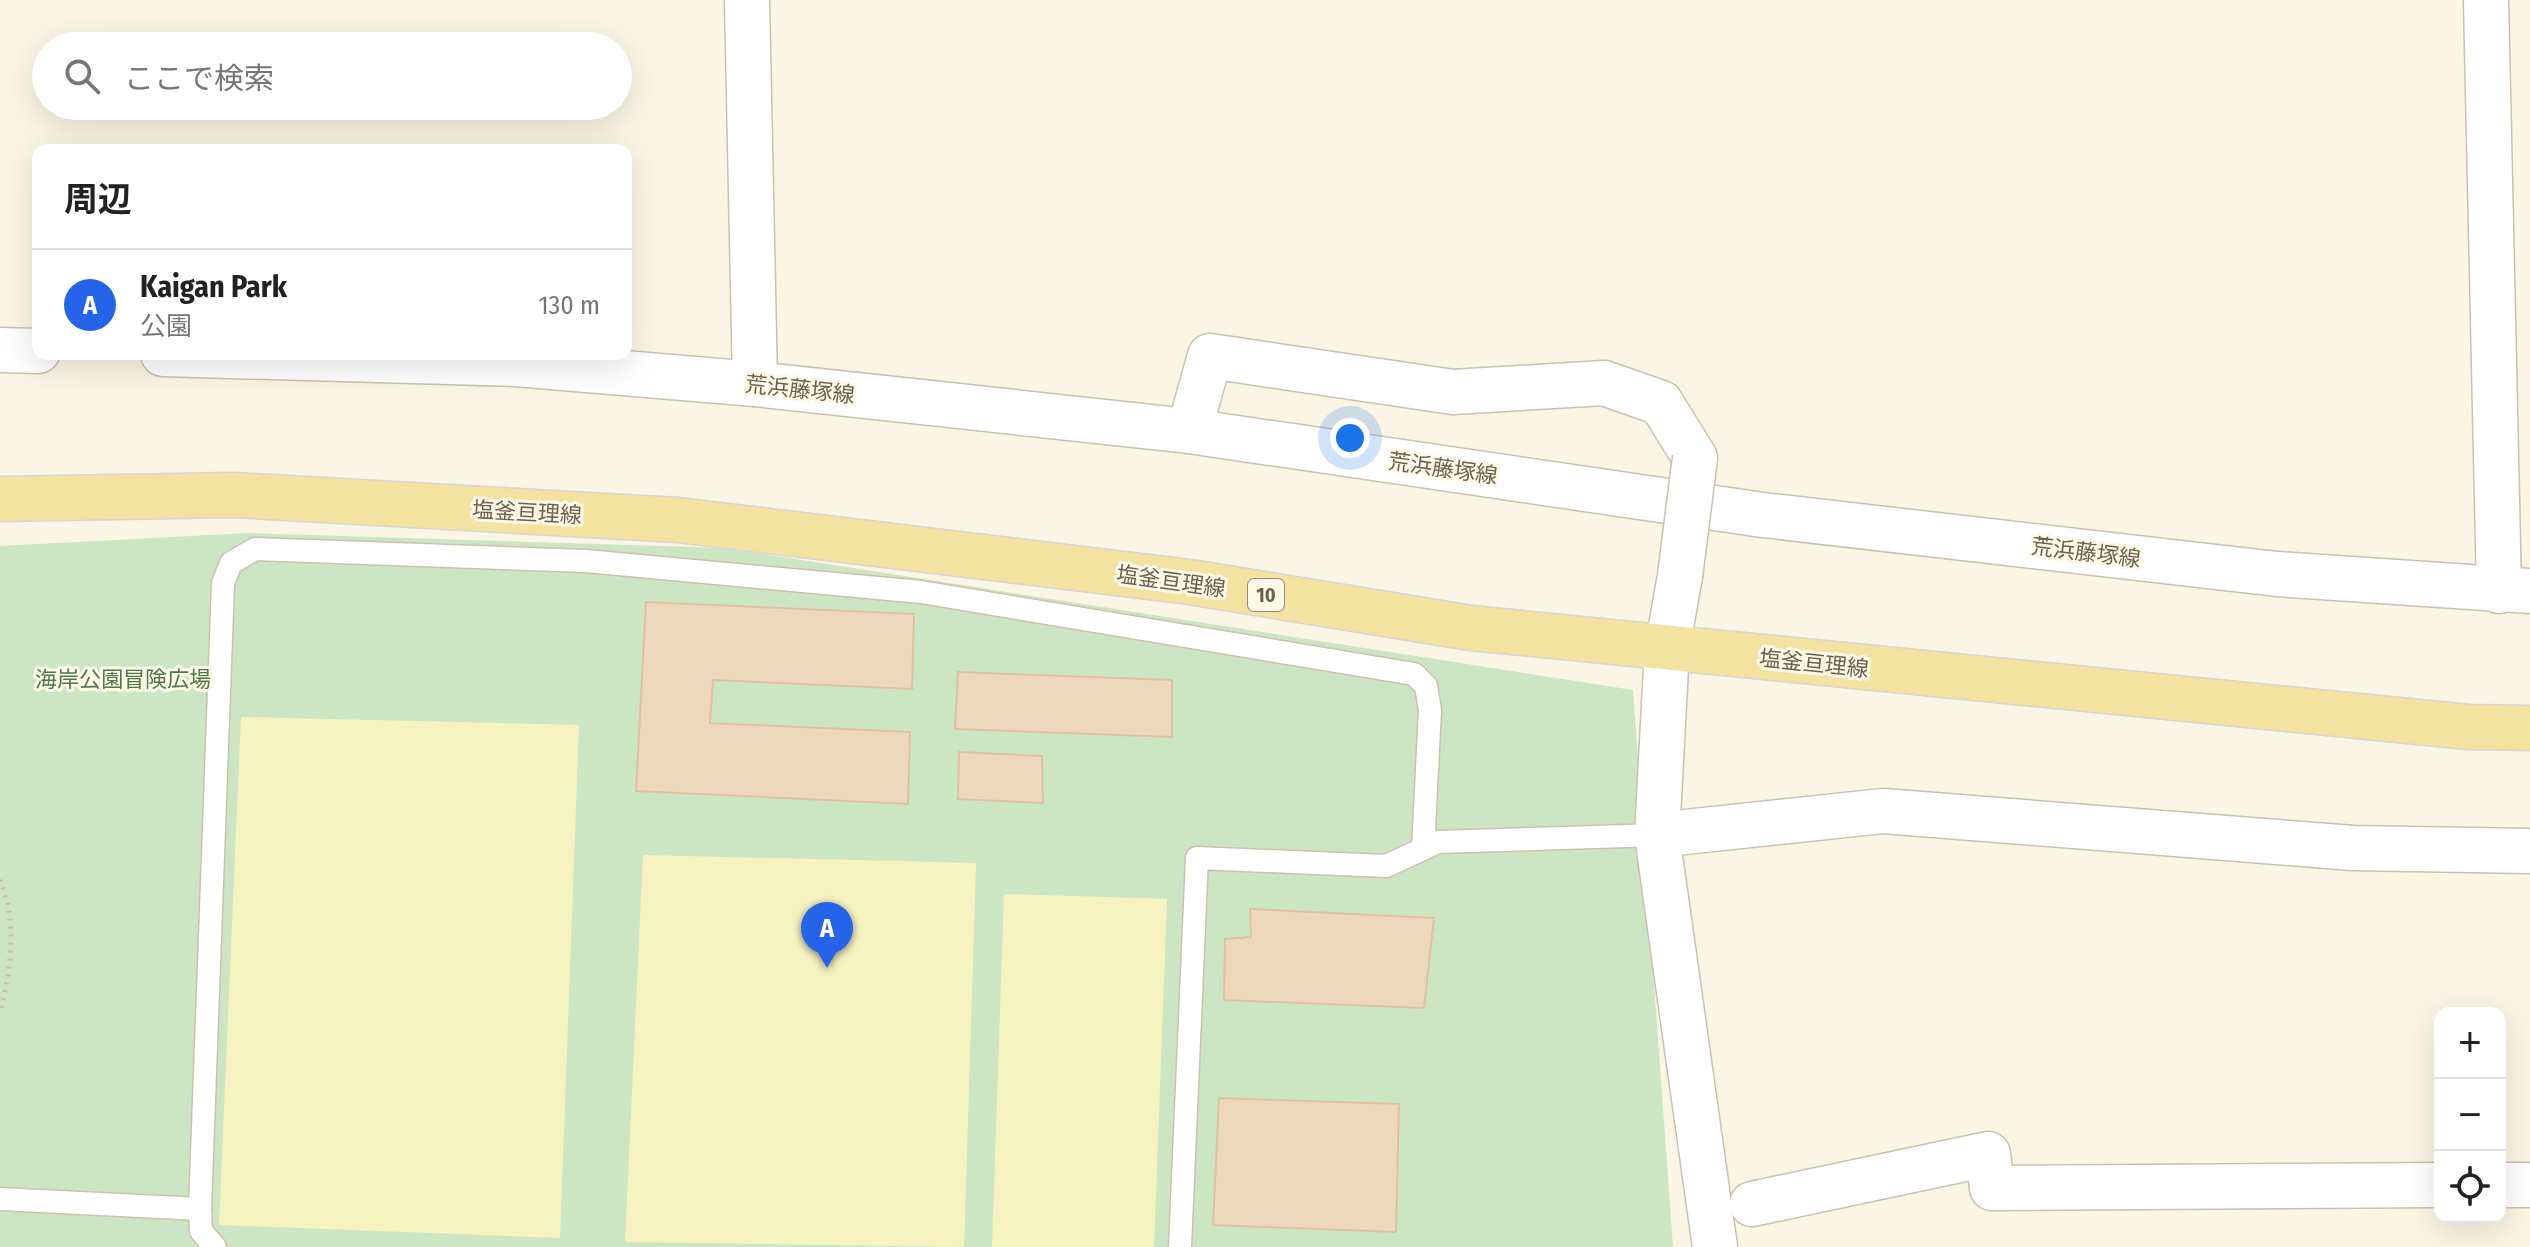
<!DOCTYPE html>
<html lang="ja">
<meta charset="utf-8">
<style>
body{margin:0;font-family:"Fira Sans Condensed","Noto Sans JP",sans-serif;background:#f2f2f2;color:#222}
.controls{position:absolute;right:24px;bottom:24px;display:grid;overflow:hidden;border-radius:16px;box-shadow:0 8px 32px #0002}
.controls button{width:72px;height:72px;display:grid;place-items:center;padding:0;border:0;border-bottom:2px solid #e0e0e0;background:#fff;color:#222;font:40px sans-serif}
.you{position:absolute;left:1350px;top:438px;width:28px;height:28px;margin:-20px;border:6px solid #fff;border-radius:50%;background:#1a73e8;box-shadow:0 0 0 12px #1a73e833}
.badge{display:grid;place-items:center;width:52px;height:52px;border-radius:50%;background:#2563eb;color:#fff;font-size:26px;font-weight:700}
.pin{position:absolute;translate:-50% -66px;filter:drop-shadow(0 2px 4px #0008)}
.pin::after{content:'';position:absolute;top:42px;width:28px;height:24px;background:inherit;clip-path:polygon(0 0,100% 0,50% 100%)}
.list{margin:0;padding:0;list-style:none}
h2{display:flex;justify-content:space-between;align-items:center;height:104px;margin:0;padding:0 32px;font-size:34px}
h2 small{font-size:26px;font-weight:400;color:#767676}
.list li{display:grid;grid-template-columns:52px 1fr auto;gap:24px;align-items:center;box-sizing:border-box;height:112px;padding:0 32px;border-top:2px solid #e0e0e0}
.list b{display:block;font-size:30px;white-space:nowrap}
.list p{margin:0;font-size:26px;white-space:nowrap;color:#767676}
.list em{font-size:26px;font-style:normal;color:#767676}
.icon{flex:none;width:44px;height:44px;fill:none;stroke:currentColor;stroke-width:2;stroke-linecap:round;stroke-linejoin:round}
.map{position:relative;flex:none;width:2530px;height:1247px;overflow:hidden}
.search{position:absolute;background:#fff;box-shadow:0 8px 32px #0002;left:32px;top:32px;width:600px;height:88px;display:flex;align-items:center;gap:20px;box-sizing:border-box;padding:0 28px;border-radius:44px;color:#767676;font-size:30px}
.panel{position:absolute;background:#fff;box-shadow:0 8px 32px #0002;left:32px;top:144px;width:600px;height:216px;border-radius:16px}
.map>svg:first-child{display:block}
.green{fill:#cce6c4}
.sand{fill:#f7f3c1}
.building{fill:#edd8be;stroke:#dec19f;stroke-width:2}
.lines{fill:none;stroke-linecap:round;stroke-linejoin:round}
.service-casing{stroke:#cdc0ae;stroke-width:25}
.minor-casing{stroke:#cdc0ae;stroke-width:47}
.tertiary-casing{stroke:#cdc0ae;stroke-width:47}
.primary-casing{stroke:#dad5d0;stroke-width:47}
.path{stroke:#d2bba1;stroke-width:5;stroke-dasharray:2 6;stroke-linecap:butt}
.service{stroke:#fff;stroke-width:22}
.minor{stroke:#fff;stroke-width:44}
.tertiary{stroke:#fff;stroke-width:44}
.primary{stroke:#f4e2a1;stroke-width:44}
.tertiary-bridge-casing{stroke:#cdc0ae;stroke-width:47;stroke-linecap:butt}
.tertiary-bridge{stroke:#fff;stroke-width:44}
.labels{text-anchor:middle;stroke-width:6;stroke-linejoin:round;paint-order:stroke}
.shield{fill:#fdf9e9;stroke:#9a8c7b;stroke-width:2}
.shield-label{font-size:20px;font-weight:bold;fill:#705e4c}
.street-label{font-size:22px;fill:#705e4c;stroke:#fdf9e9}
.park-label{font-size:22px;fill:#4f7a47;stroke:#fdf9e9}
</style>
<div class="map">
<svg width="2530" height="1247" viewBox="0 0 2530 1247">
<rect width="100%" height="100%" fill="#faf5e4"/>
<path class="green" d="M249 533 725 548 1633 690 1673 1247H0V546Z"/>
<g class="sand">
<path d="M241 717 579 725 560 1238 219 1225Z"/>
<path d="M643 855 976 863 964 1247 625 1242Z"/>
<path d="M1004 894 1167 899 1154 1247H992Z"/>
</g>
<g class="building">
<path d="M646 602 914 614 912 689 713 680 710 723 910 732 908 804 636 791Z"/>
<path d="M958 672 1172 680V737L955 729Z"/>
<path d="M959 752 1042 756 1043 803 958 799Z"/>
<path d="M1250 909 1434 918 1424 1008 1224 1000 1225 939 1251 937Z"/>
<path d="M1219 1098 1399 1104 1396 1232 1213 1225Z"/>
</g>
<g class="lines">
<defs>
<g id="service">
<path d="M0 1199 200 1209 201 1231 215 1247"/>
<path d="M200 1209 223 583 231 563 255 549 586 561 921 592 1414 674 1426 686 1430 710 1423 849"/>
<path d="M1180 1247 1197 858 1386 866 1438 842 1657 835"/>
</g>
<g id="minor">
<path d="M747 0 755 384"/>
<path d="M2486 0 2499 591"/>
<path d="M1667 649 1657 835 1715 1247"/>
<path d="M1657 835 1883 811 2353 848 2530 851"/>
<path d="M2500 1185H2530"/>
<path d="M1752 1204 1988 1154 1992 1188 2440 1185"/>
</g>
<g id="tertiary">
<path d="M0 350 38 351"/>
<path d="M163 354 516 364 755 384 1189 431 1763 515 2277 574 2530 591"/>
<path d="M1189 431 1210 356 1453 392 1604 383 1661 403 1695 458"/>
<path d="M1667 649 1680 576"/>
</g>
<path id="primary" d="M0 499 234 495 678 520 1190 582 1471 628 2469 727 2530 728"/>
</defs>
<use href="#service" class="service-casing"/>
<use href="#minor" class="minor-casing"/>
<use href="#tertiary" class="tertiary-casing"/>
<use href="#primary" class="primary-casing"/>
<path class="path" d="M0 880C18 922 11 970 0 1013"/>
<use href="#service" class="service"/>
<use href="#minor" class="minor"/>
<use href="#tertiary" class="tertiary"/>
<use href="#primary" class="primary"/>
<defs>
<path id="tertiary-bridge" d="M1680 576 1695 458"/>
</defs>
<use href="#tertiary-bridge" class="tertiary-bridge-casing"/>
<use href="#tertiary-bridge" class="tertiary-bridge"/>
</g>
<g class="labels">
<rect class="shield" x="1248" y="579" width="36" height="32" rx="6"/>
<g class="shield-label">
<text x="1266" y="602">10</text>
</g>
<g class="street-label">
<text transform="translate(800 389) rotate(6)" y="8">荒浜藤塚線</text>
<text transform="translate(1443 468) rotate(8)" y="8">荒浜藤塚線</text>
<text transform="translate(527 512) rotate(3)" y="8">塩釜亘理線</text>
<text transform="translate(2086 552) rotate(7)" y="8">荒浜藤塚線</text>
<text transform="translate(1171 581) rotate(8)" y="8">塩釜亘理線</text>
<text transform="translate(1814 663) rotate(6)" y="8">塩釜亘理線</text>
</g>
<g class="park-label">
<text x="123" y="687">海岸公園冒険広場</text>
</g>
</g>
</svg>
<div class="controls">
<button>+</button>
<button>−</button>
<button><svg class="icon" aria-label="locate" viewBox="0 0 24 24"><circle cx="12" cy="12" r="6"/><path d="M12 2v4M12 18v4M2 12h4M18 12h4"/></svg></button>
</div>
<div class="you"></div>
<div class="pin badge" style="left:827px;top:968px">A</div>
<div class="search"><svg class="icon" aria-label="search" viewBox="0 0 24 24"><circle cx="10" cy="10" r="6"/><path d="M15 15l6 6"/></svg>ここで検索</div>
<section class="panel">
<h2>周辺<small></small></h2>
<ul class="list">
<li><span class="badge">A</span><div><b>Kaigan Park</b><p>公園</p></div><em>130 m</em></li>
</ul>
</section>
</div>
